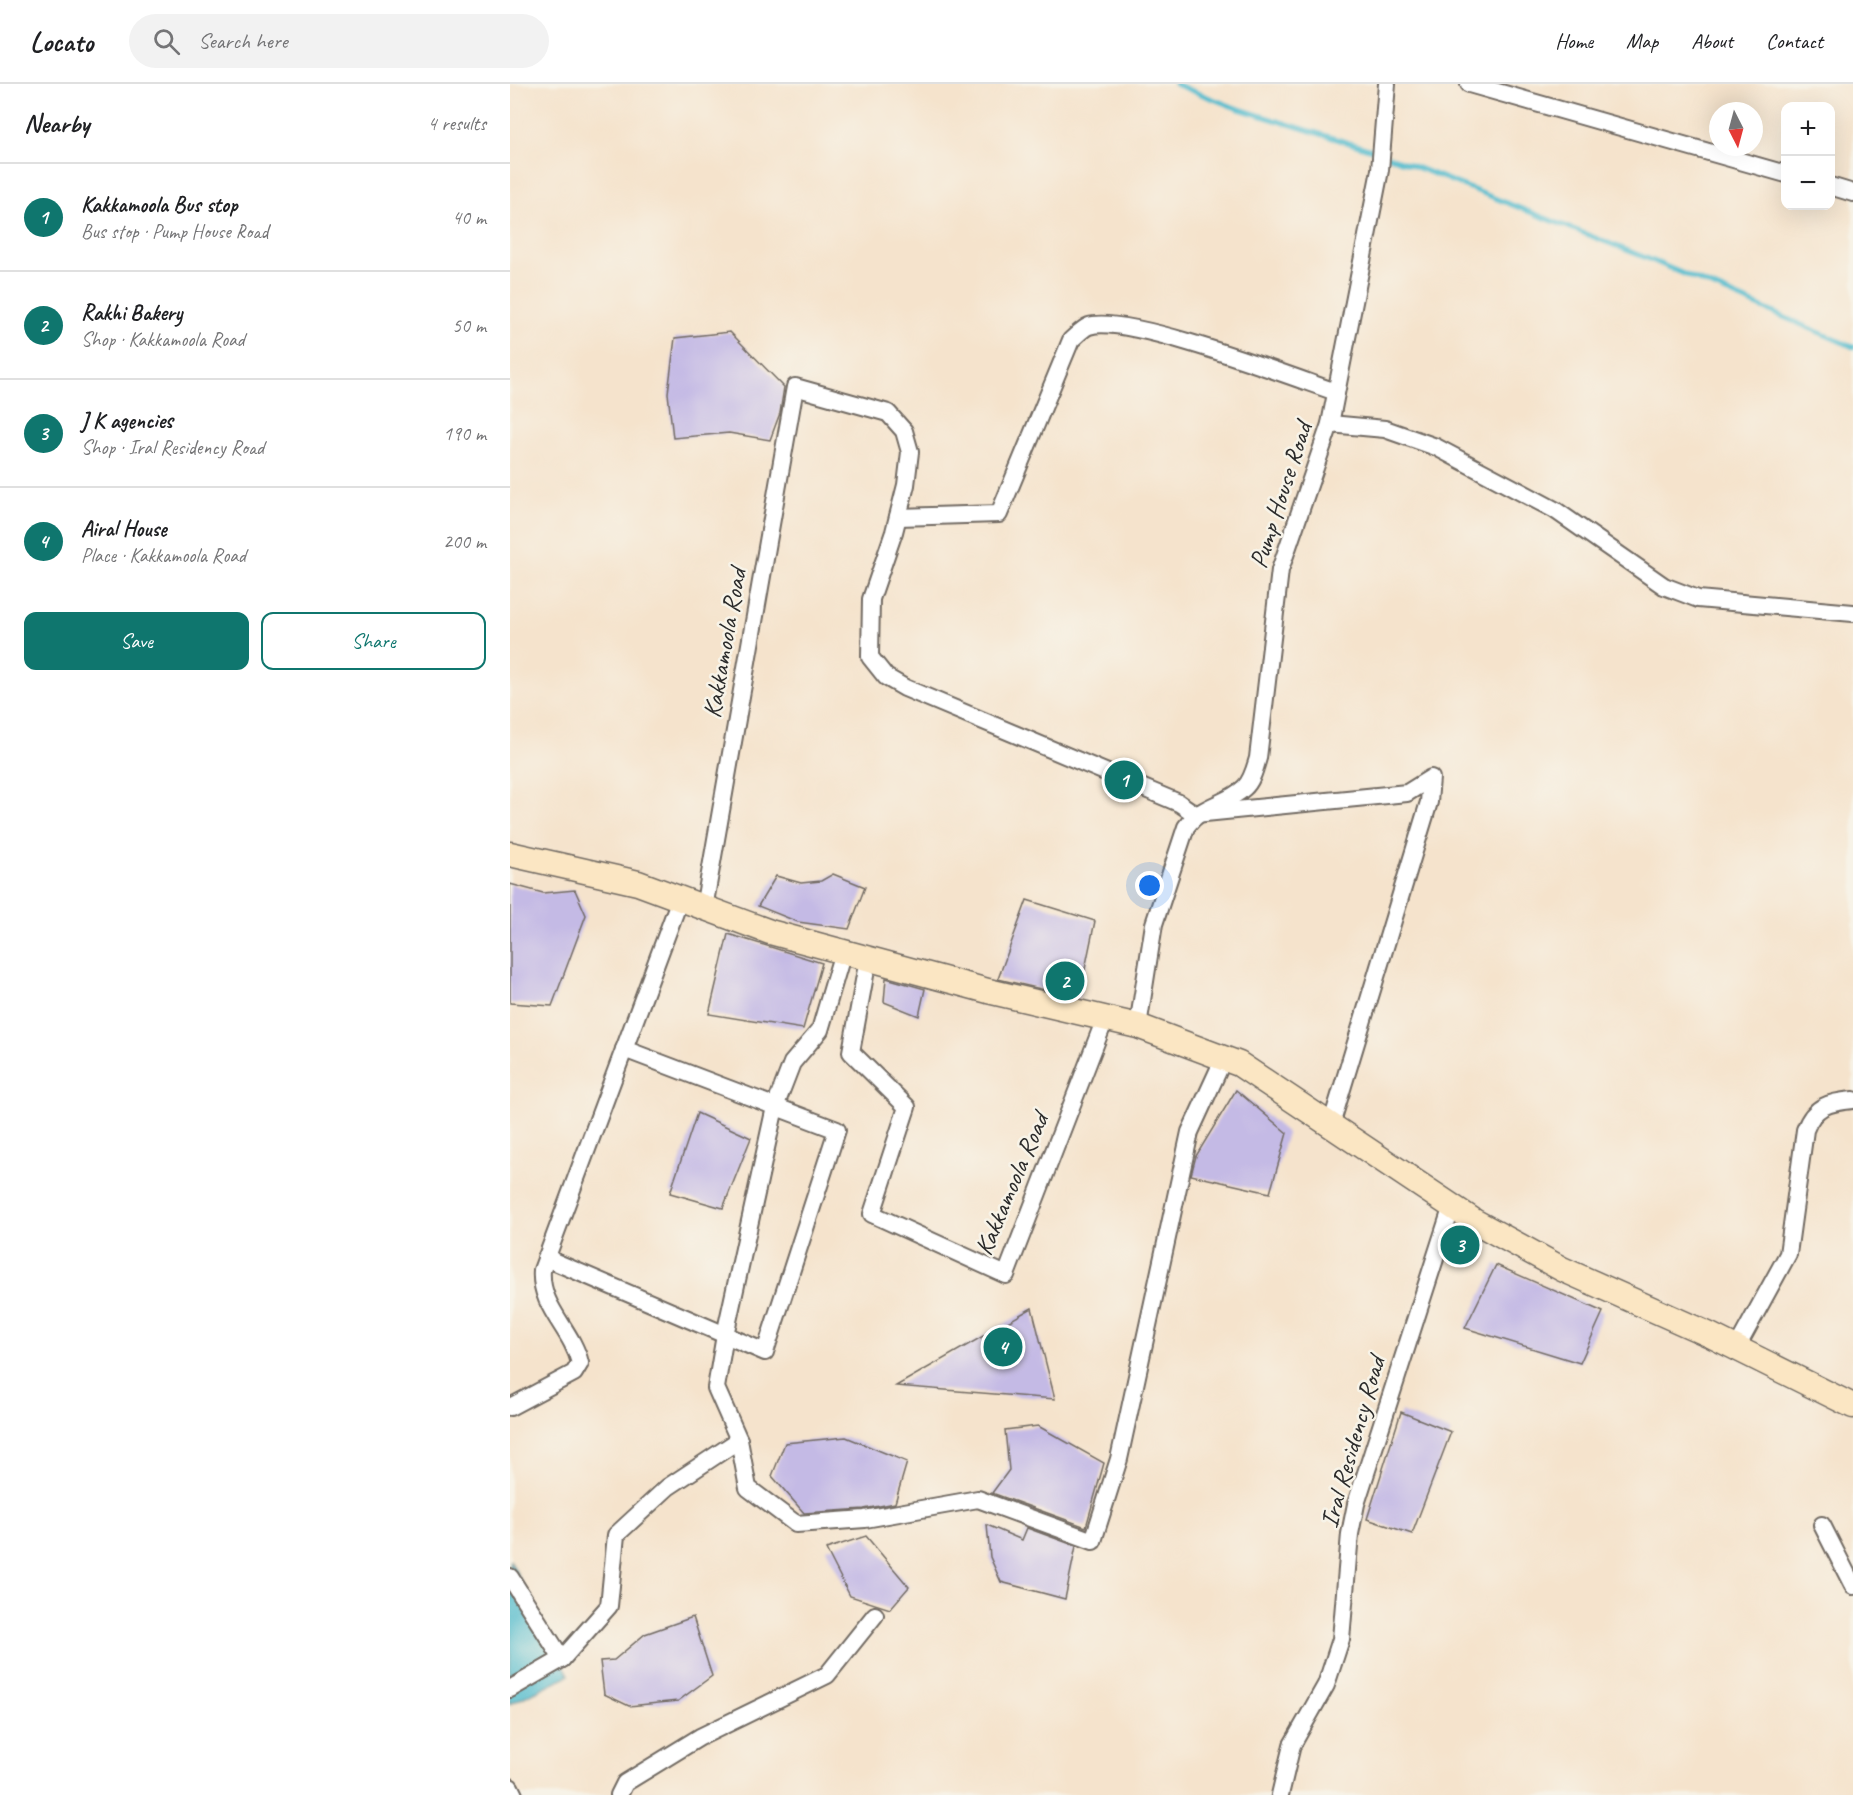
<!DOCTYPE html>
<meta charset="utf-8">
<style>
body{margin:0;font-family:Caveat,sans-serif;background:#f2f2f2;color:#202124}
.controls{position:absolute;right:18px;top:18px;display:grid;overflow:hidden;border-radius:12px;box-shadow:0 6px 24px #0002}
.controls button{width:54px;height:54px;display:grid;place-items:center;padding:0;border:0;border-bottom:2px solid #e0e0e0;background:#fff;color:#202124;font:30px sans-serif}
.compass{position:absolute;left:1199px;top:18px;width:54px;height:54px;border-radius:50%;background:#fff;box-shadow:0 6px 24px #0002;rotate:174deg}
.you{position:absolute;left:640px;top:802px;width:21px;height:21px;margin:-15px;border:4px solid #fff;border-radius:50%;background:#1a73e8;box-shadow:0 0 0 9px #1a73e833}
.badge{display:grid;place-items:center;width:39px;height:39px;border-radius:50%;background:#0f766e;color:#fff;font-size:20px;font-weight:700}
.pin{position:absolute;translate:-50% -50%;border:3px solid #fff;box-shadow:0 2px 6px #0006}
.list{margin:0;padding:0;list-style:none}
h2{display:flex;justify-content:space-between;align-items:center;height:78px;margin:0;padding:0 24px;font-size:26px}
h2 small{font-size:20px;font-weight:400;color:#757577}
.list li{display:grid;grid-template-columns:39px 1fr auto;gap:18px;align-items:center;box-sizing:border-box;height:108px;padding:0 24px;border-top:2px solid #e0e0e0}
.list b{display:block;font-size:22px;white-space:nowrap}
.list p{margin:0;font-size:20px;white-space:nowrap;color:#757577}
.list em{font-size:20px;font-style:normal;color:#757577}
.actions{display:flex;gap:12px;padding:18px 24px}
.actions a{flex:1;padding:14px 0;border:2px solid #0f766e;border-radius:12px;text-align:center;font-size:21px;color:#0f766e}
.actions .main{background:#0f766e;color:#fff}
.icon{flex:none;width:33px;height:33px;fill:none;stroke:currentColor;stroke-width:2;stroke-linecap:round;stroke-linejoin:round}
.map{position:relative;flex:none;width:1343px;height:1711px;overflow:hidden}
header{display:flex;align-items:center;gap:36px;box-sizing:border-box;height:84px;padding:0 30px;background:#fff;border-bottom:2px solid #e0e0e0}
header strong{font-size:28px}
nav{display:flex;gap:33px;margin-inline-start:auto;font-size:21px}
.search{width:420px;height:54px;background:#f2f2f2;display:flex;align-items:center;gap:15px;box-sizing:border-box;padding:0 21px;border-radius:33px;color:#757577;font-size:22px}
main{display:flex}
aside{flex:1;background:#fff}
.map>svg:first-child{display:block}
.water{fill:#51bbcd;stroke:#3e737c;stroke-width:1.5}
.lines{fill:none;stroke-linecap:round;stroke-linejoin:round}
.stream{stroke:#51bbcd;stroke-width:5}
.building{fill:#c4bae5}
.minor-casing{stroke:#726b63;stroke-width:20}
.secondary-casing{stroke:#726b63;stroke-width:27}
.minor{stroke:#fff;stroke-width:16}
.secondary{stroke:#fbe6c3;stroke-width:24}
.labels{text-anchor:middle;stroke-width:5;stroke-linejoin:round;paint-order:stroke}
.street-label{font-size:26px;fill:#2b2b2b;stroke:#f7f3e8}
</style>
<header>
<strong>Locato</strong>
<div class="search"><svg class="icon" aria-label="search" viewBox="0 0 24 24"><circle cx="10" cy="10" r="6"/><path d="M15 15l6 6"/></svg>Search here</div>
<nav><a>Home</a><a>Map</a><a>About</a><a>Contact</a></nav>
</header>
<main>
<aside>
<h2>Nearby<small>4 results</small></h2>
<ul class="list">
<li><span class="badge">1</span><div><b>Kakkamoola Bus stop</b><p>Bus stop · Pump House Road</p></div><em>40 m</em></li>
<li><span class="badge">2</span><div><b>Rakhi Bakery</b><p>Shop · Kakkamoola Road</p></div><em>50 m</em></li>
<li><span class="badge">3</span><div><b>J K agencies</b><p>Shop · Iral Residency Road</p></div><em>190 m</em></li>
<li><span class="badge">4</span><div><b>Airal House</b><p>Place · Kakkamoola Road</p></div><em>200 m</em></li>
</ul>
<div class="actions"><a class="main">Save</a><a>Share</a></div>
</aside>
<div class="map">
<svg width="1343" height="1711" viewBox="0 0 1343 1711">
<rect width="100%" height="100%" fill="#f7f3e8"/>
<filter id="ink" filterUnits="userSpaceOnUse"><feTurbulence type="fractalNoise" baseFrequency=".0167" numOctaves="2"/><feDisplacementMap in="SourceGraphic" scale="12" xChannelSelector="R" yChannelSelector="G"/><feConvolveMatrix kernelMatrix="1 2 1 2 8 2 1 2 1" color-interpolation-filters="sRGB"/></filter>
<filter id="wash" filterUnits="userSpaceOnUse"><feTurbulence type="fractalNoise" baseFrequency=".008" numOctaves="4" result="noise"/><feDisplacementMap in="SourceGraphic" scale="24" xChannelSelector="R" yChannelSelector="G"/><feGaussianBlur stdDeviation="1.35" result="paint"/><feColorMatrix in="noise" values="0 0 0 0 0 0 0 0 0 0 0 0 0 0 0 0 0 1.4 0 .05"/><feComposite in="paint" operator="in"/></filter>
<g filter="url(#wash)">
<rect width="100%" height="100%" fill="#f5e3cc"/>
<path class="water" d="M0 1476 59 1591 0 1620Z"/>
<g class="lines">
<g class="stream">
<path d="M665 0 726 24 862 66"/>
<path d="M878 72 1139 175 1343 263"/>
</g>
</g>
<g id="blocks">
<g class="building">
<path d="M220 248 274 303 270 329 260 356 219 349 163 354 158 309 165 254Z"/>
<path d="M323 790 355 803 339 845 288 838 248 822 266 792 291 799 311 797Z"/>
<path d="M0 800 33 809 65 806 76 831 42 922 0 919Z"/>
<path d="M517 816 585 837 569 914 488 895Z"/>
<path d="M218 850 312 879 293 945 199 930Z"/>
<path d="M376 894 415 905 409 932 374 918Z"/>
<path d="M726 1006 777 1049 760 1109 681 1091 686 1072Z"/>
<path d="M187 1029 241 1054 213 1124 160 1109Z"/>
<path d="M986 1181 1093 1228 1070 1279 955 1244Z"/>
<path d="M522 1224 545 1315 386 1302Z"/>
<path d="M891 1328 941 1348 902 1450 857 1435Z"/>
<path d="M528 1342 594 1379 576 1443 482 1409 499 1386 495 1346Z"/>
<path d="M336 1353 397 1378 385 1419 354 1425 294 1429 262 1392 275 1359Z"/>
<path d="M477 1441 512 1456 517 1444 566 1462 555 1515 491 1498 480 1473Z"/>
<path d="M356 1452 399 1503 380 1525 340 1512 316 1465Z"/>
<path d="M183 1533 202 1592 168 1617 119 1622 94 1610 90 1577 104 1576 135 1550Z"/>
</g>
</g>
</g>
<g filter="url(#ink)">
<use href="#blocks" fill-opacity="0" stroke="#726b63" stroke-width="1.5"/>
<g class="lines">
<defs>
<g id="minor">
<path d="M959 0 1276 90"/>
<path d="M1320 102 1343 109"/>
<path d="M820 340 875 345 926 363 1045 426 1154 502 1188 515 1343 529"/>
<path d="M388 433 489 430 561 256C566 252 573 244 579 242 617 230 782 293 826 308"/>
<path d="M194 824 285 303 378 329 394 347 400 368 396 401 384 448 361 515 360 573 376 593 395 604 669 719 685 730 897 709 921 694 919 718 821 1041"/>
<path d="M333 868 310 946 282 979 265 1023 215 1251 206 1304 229 1356 238 1404 286 1440 355 1435 468 1415 583 1457 609 1375 680 1048 714 974"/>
<path d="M358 875 341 968 397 1023 362 1130 496 1191 595 935"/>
<path d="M628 942 644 840 676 743C692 720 716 721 734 704 742 697 745 684 748 674L770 486 820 340 870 86 877 0"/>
<path d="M36 1174 255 1268 327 1046 114 965"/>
<path d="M1226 1265 1278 1170 1295 1046C1304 1022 1319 1018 1343 1016"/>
<path d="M0 1323 64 1289 70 1279C62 1245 29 1223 32 1186L170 815"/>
<path d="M1312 1441 1343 1502"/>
<path d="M0 1493 52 1575"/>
<path d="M0 1605 52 1575 99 1522 106 1451 158 1403 229 1356"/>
<path d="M0 1703 4 1711"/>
<path d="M109 1711 115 1699 190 1653 317 1591 365 1531"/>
<path d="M770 1711 782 1661 816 1601 831 1555 840 1450 846 1420 942 1122"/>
</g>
<path id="secondary" d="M0 770 128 799 260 848 478 907 628 942 729 980 964 1137 1052 1185 1200 1251 1343 1322"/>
</defs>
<use href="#minor" class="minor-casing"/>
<use href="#secondary" class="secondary-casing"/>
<use href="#minor" class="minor"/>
<use href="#secondary" class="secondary"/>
</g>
</g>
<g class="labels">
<g class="street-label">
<text transform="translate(770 411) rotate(-72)" y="9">Pump House Road</text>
<text transform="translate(214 559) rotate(-80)" y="9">Kakkamoola Road</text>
<text transform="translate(501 1100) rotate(-67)" y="9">Kakkamoola Road</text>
<text transform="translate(842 1358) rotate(-74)" y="9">Iral Residency Road</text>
</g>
</g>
</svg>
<div class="controls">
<button>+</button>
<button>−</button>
</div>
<svg class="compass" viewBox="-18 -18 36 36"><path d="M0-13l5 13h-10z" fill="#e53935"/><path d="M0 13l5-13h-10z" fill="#757577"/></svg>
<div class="you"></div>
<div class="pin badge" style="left:614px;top:696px">1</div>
<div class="pin badge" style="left:555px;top:897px">2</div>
<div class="pin badge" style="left:950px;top:1161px">3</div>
<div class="pin badge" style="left:493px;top:1263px">4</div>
</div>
</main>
